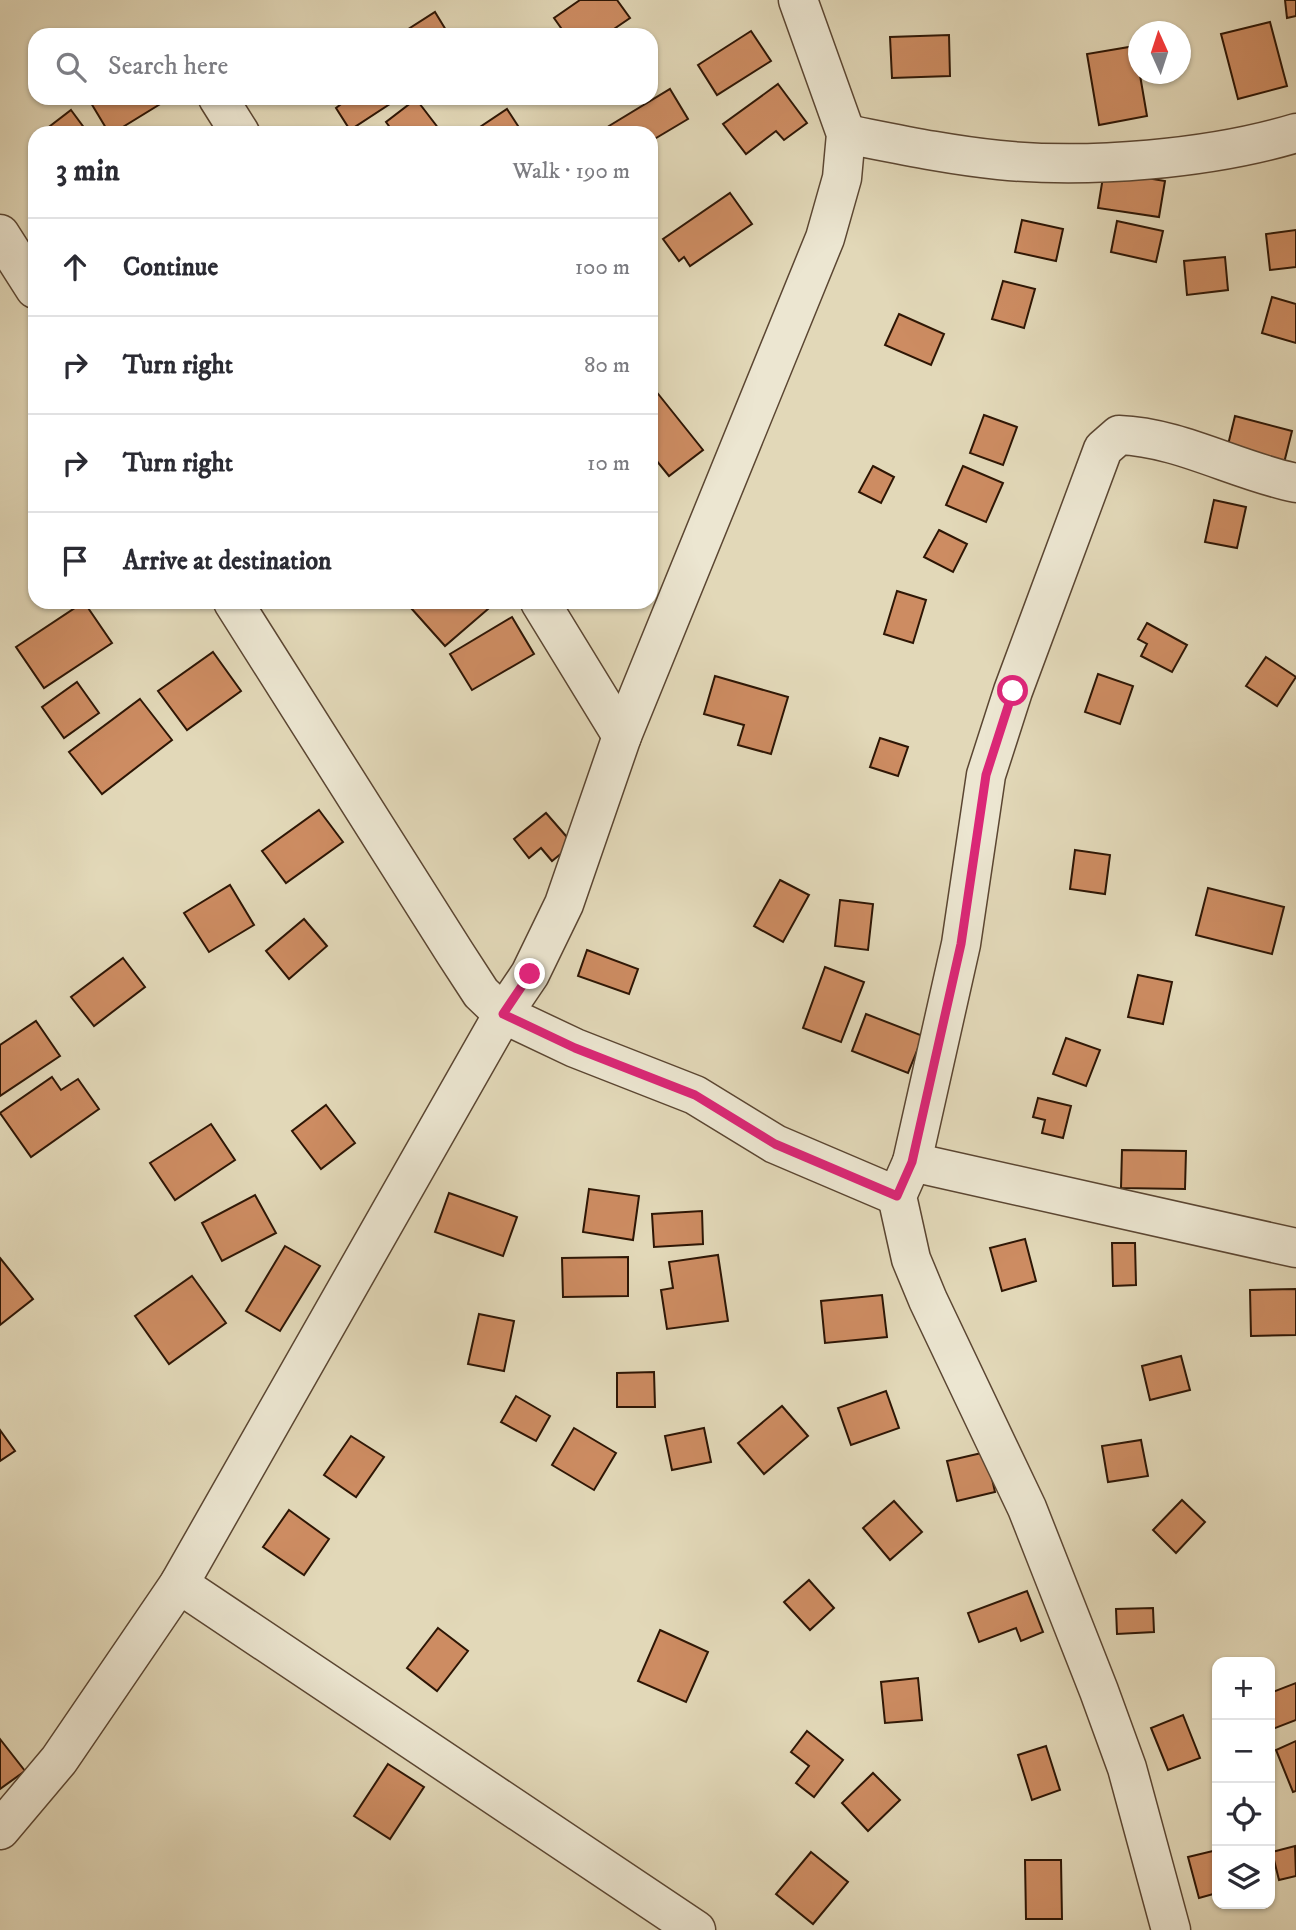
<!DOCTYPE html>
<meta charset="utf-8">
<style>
body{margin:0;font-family:"IM FELL DW Pica",serif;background:#f7f7f7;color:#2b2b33}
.controls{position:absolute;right:21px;bottom:21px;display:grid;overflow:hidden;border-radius:14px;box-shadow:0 2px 5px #0004}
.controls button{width:63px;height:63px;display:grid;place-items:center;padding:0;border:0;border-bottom:2px solid #e1e1e2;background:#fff;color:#2b2b33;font:35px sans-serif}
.compass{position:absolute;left:1128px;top:21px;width:63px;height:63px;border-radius:50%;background:#fff;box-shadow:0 2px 5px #0004;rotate:357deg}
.stop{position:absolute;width:21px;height:21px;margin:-16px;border:5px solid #db2777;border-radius:50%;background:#fff}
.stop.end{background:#db2777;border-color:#fff;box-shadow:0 2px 7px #0008}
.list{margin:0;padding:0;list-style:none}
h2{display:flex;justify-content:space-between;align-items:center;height:91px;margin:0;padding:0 28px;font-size:30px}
h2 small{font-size:23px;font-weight:400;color:#7c7c81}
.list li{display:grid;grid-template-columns:46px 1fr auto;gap:21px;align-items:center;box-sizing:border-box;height:98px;padding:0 28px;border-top:2px solid #e1e1e2}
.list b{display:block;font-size:26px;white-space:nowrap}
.list em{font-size:23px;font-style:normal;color:#7c7c81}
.icon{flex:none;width:38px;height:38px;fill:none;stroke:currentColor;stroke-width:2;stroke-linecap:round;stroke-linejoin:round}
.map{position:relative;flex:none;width:1296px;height:1930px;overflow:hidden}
.search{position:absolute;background:#fff;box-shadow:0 2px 5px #0004;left:28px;top:28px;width:630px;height:77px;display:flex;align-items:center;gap:18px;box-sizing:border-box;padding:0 24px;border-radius:21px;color:#7c7c81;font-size:26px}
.panel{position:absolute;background:#fff;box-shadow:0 2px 5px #0004;left:28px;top:126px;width:630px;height:483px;border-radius:21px}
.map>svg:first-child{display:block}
.building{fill:#cd8c62;stroke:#2e1605;stroke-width:2}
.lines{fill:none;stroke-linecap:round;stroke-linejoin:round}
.street-casing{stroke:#5b4632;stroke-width:41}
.street{stroke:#ece6d1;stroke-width:38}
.route{stroke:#db2777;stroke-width:9}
</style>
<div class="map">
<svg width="1296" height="1930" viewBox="0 0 1296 1930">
<rect width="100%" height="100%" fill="#e2d8b8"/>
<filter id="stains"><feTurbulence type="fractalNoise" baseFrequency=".00286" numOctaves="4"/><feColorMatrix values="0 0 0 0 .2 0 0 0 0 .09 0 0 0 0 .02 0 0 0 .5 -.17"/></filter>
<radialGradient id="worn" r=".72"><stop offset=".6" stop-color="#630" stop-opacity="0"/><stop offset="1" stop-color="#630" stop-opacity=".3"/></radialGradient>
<g class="building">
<path d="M580 0H617L630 18 605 35H566L554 18Z"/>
<path d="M1285 0H1296V16L1287 18Z"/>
<path d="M435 12 449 35H399Z"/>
<path d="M1270 22 1287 86 1238 99 1221 34Z"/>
<path d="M751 31 771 61 717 95 698 65Z"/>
<path d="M949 35 950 76 892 78 890 37Z"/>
<path d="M1135 46 1147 116 1099 125 1087 54Z"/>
<path d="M778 84 807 123 784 140 776 131 746 154 723 124Z"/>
<path d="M670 89 688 119 651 141V133H614L609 126Z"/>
<path d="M88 98H170L113 133H109Z"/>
<path d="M349 98H399L350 130 336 108Z"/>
<path d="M416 99 439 129 434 133H394L386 122Z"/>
<path d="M507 109 520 129 515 133H471Z"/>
<path d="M71 110 88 133H41Z"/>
<path d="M1104 171 1165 181 1159 217 1098 208Z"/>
<path d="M730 193 752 224 690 266 684 257 679 261 663 239Z"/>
<path d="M1022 220 1063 229 1056 261 1015 252Z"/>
<path d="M1117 221 1163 231 1156 262 1111 252Z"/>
<path d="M1296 230V267L1270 270 1266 234Z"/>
<path d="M1225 257 1228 290 1187 295 1184 261Z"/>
<path d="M1003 281 1035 289 1024 328 992 319Z"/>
<path d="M1272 297 1296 304V343L1262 333Z"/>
<path d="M899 314 944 334 931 365 885 345Z"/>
<path d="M651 385 703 450 669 476 651 454Z"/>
<path d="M984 415 1017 427 1003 465 970 453Z"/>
<path d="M1235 416 1292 431 1284 463 1227 449Z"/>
<path d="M873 466 894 477 881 503 859 492Z"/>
<path d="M963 466 1003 483 986 522 946 505Z"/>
<path d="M1214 500 1246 507 1237 548 1205 542Z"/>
<path d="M939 530 967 544 953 572 924 557Z"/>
<path d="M897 591 926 600 913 643 884 634Z"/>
<path d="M84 602 112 643 44 688 16 647Z"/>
<path d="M418 602H494L495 603 445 646 411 608Z"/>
<path d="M512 617 534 654 472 690 450 654Z"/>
<path d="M1147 623 1187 645 1172 672 1141 656 1147 644 1138 639Z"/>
<path d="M213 652 241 691 187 730 158 691Z"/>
<path d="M1266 657 1296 677 1277 706 1246 686Z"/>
<path d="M1098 674 1133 686 1120 724 1085 712Z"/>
<path d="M715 676 788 697 771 754 738 745 744 725 704 714Z"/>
<path d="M77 682 99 713 64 738 42 707Z"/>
<path d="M140 699 172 740 102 794 69 752Z"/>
<path d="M880 738 908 747 898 776 870 767Z"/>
<path d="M319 810 343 842 286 883 262 851Z"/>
<path d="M546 813 573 844 552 861 541 848 529 858 514 839Z"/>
<path d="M1075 850 1110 855 1105 894 1070 889Z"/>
<path d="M780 880 809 895 783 942 754 926Z"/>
<path d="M230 885 254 925 209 952 184 913Z"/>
<path d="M1208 888 1284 907 1272 954 1196 935Z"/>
<path d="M840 900 873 904 868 950 835 946Z"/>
<path d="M304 919 327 946 289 979 266 951Z"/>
<path d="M587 950 638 969 629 994 578 976Z"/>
<path d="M123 958 145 987 94 1026 71 997Z"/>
<path d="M825 967 864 982 841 1042 803 1028Z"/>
<path d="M1138 975 1172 982 1163 1024 1128 1017Z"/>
<path d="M866 1014 923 1036 908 1073 852 1051Z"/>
<path d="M36 1021 60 1056 0 1096V1045Z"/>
<path d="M1066 1038 1100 1050 1086 1086 1053 1074Z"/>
<path d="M52 1077 61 1090 78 1079 99 1109 31 1157 0 1113Z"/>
<path d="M1038 1098 1071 1106 1063 1138 1042 1133 1045 1120 1033 1117Z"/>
<path d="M326 1105 355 1143 321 1169 292 1131Z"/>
<path d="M211 1124 235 1160 175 1200 150 1163Z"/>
<path d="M1122 1150 1186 1151 1185 1189 1121 1188Z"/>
<path d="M589 1189 639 1196 633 1240 583 1232Z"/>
<path d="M449 1193 517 1217 503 1256 435 1232Z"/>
<path d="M255 1195 276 1233 222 1261 202 1223Z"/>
<path d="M702 1211 703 1244 654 1247 652 1214Z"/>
<path d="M1025 1239 1036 1281 1002 1291 990 1248Z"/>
<path d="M1112 1243H1135L1136 1285 1113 1286Z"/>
<path d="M285 1246 320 1266 280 1331 246 1311Z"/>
<path d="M718 1255 728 1321 667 1329 661 1290 673 1288 669 1262Z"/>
<path d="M628 1257V1296L563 1297 562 1258Z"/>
<path d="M0 1258 33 1299 0 1325Z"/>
<path d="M192 1276 226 1323 169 1364 135 1316Z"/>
<path d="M1296 1289V1335L1251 1336 1250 1290Z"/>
<path d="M882 1295 887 1337 825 1343 821 1301Z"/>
<path d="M479 1314 514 1321 504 1371 468 1364Z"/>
<path d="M1181 1356 1190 1390 1150 1400 1142 1366Z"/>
<path d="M654 1372 655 1407H617V1373Z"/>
<path d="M886 1391 899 1428 851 1445 838 1408Z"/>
<path d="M516 1396 550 1416 536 1441 501 1422Z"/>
<path d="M782 1406 808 1436 764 1474 738 1443Z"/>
<path d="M574 1428 616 1453 594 1490 552 1465Z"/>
<path d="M704 1428 711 1462 672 1470 665 1436Z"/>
<path d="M0 1430 15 1451 0 1461Z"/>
<path d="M351 1436 384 1457 356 1497 324 1475Z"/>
<path d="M1141 1440 1148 1476 1108 1482 1102 1446Z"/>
<path d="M986 1452 995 1492 957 1501 947 1461Z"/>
<path d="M1182 1500 1205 1522 1176 1553 1153 1530Z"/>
<path d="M894 1501 922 1532 890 1560 863 1528Z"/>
<path d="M289 1510 329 1539 304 1575 263 1547Z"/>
<path d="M809 1580 834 1608 810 1630 784 1602Z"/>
<path d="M1027 1591 1043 1632 1021 1641 1016 1628 979 1642 968 1613Z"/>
<path d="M1153 1608 1154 1632 1117 1634 1116 1609Z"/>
<path d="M438 1628 468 1651 437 1691 407 1668Z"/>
<path d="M660 1630 708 1652 686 1702 638 1681Z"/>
<path d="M918 1678 922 1720 885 1723 881 1682Z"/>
<path d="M1296 1683V1720L1270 1730V1693Z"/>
<path d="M1183 1715 1200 1758 1168 1770 1151 1728Z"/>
<path d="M807 1731 843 1760 814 1797 796 1783 809 1766 791 1752Z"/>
<path d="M0 1739 25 1771 0 1789Z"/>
<path d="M1296 1741V1791L1293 1792 1276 1750Z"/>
<path d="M1046 1746 1060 1790 1032 1800 1018 1755Z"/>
<path d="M388 1764 424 1787 390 1839 354 1816Z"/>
<path d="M873 1773 900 1800 868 1831 842 1803Z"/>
<path d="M1295 1846 1296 1876 1279 1880 1272 1852Z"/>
<path d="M1217 1850V1893L1199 1898 1188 1857Z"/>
<path d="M811 1852 848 1882 813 1924 776 1894Z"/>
<path d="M1025 1860H1061L1062 1919H1026Z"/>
</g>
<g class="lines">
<defs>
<g id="street">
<path d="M218 98 240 133"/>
<path d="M846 134C897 144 948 155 999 160 1088 169 1210 159 1296 133"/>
<path d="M0 234 35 289"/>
<path d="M233 602 455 953 481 993 503 1014 575 1048 695 1095 775 1144 897 1196"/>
<path d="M540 602 622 736"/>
<path d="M912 1162 961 944 986 775 1013 691 1103 449 1119 435C1179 437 1237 471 1296 483"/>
<path d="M179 1584 696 1930"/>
<path d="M0 1830 59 1760 179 1584 503 1014 530 974 564 904 622 736 825 238 842 178 846 134 798 0"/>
<path d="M1171 1930 1127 1768 1099 1691 1027 1508 928 1300 911 1259 897 1196 912 1162 1296 1248"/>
</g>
</defs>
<use href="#street" class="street-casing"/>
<use href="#street" class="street"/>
</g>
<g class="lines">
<path class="route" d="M530 974 503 1014 575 1048 695 1095 775 1144 897 1196 912 1162 961 944 986 775 1013 691"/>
</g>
<rect width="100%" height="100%" filter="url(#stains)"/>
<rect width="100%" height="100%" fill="url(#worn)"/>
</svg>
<div class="controls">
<button>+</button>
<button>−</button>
<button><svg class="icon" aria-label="locate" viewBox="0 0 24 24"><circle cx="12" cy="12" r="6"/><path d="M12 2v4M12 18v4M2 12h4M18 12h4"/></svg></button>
<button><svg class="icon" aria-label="layers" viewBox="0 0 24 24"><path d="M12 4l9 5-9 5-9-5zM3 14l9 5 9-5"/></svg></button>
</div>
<svg class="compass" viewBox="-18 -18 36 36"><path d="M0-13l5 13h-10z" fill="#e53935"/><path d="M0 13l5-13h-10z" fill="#7c7c81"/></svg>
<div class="stop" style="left:1013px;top:691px"></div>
<div class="stop end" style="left:530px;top:974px"></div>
<div class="search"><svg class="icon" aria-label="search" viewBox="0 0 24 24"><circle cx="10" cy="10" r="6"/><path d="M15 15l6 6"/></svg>Search here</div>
<section class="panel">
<h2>3 min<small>Walk · 190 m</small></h2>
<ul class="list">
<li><svg class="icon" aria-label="ahead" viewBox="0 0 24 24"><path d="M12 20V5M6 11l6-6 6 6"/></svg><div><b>Continue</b></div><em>100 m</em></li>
<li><svg class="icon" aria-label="right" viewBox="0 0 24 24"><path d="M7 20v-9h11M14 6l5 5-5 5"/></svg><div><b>Turn right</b></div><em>80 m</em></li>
<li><svg class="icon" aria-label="right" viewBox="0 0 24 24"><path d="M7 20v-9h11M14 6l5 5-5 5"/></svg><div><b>Turn right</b></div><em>10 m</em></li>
<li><svg class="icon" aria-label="arrive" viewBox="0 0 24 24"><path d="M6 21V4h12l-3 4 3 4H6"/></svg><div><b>Arrive at destination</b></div></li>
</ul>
</section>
</div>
